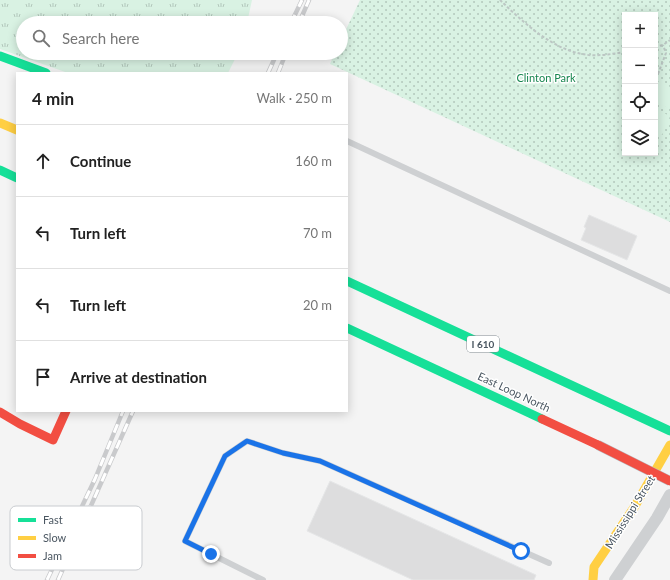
<!DOCTYPE html>
<meta charset="utf-8">
<style>
body{margin:0;font-family:Lato,sans-serif;background:#f2f2f2;color:#222}
.controls{position:absolute;right:12px;top:12px;display:grid;overflow:hidden;border-radius:0px;box-shadow:0 2px 10px #0003}
.controls button{width:36px;height:36px;display:grid;place-items:center;padding:0;border:0;border-bottom:1px solid #e0e0e0;background:#fff;color:#222;font:20px sans-serif}
.stop{position:absolute;width:12px;height:12px;margin:-9px;border:3px solid #1a73e8;border-radius:50%;background:#fff}
.stop.end{background:#1a73e8;border-color:#fff;box-shadow:0 1px 4px #0008}
.list{margin:0;padding:0;list-style:none}
h2{display:flex;justify-content:space-between;align-items:center;height:52px;margin:0;padding:0 16px;font-size:17px}
h2 small{font-size:13px;font-weight:400;color:#767676}
.list li{display:grid;grid-template-columns:26px 1fr auto;gap:12px;align-items:center;box-sizing:border-box;height:72px;padding:0 16px;border-top:1px solid #e0e0e0}
.list b{display:block;font-size:15px;white-space:nowrap}
.list em{font-size:13px;font-style:normal;color:#767676}
.icon{flex:none;width:22px;height:22px;fill:none;stroke:currentColor;stroke-width:2;stroke-linecap:round;stroke-linejoin:round}
.map{position:relative;flex:none;width:670px;height:580px;overflow:hidden}
.search{position:absolute;background:#fff;box-shadow:0 2px 10px #0003;left:16px;top:16px;width:332px;height:44px;display:flex;align-items:center;gap:10px;box-sizing:border-box;padding:0 14px;border-radius:22px;color:#767676;font-size:15px}
.panel{position:absolute;background:#fff;box-shadow:0 2px 10px #0003;left:16px;top:72px;width:332px;height:340px;border-radius:0px}
.map>svg:first-child{display:block}
.grass{fill:url(#grass-tufts)}
.park{fill:url(#park-dots);fill-rule:evenodd}
.garden{fill:#d9f2e3}
.building{fill:#ddddde;stroke:#e5e6e7}
.lines{fill:none;stroke-linecap:round;stroke-linejoin:round}
.path{stroke:#bcc7c4;stroke-width:2;stroke-dasharray:3 2;stroke-linecap:butt}
.lane{stroke:#ced0d2;stroke-width:6}
.street{stroke:#ced0d2;stroke-width:12}
.fast{stroke:#16e098;stroke-width:9}
.slow{stroke:#ffcf43;stroke-width:9}
.jam{stroke:#f24e42;stroke-width:9}
.rail-casing{stroke:#c9cacc;stroke-width:4.5}
.rail{stroke:#fff;stroke-width:3;stroke-dasharray:9;stroke-linecap:butt}
.jam-bridge-casing{stroke:#b9bec3;stroke-width:10;stroke-linecap:butt}
.jam-bridge{stroke:#f24e42;stroke-width:9}
.route{stroke:#1a73e8;stroke-width:5}
.labels{text-anchor:middle;stroke-width:3;stroke-linejoin:round;paint-order:stroke}
.shield{fill:#fff;stroke:#808990;stroke-width:1}
.shield-label{font-size:10px;font-weight:bold;fill:#4a5661}
.park-label{font-size:11px;fill:#17864f;stroke:#fff}
.street-label{font-size:11px;fill:#4a5661;stroke:#fff}
.key{fill:#fff;stroke:#c9ccd0;stroke-width:1}
.key-label{font-size:11px;fill:#4a5661}
</style>
<div class="map">
<svg width="670" height="580" viewBox="0 0 670 580">
<defs>
<pattern id="grass-tufts" width="24" height="20" patternUnits="userSpaceOnUse"><rect width="24" height="20" fill="#d9f2e3"/><path d="M3 7l-1-3M5 7V3M7 7l1-3M15 17l-1-3M17 17v-4M19 17l1-3" fill="none" stroke="#b2c7bb"/></pattern>
<pattern id="park-dots" width="8" height="8" patternUnits="userSpaceOnUse"><rect width="8" height="8" fill="#d9f2e3"/><path d="M2 2h.1M6 6h.1" fill="none" stroke="#b2c7bb" stroke-width="1.8" stroke-linecap="round"/></pattern>
</defs>
<rect width="100%" height="100%" fill="#f4f4f4"/>
<path class="grass" d="M0 0H252L247 23H23V53H238L228 73H68L0 49Z"/>
<path class="park" d="M360 0H670V222L330 64 335 53H341V40ZM625 15H655V153H625Z"/>
<g class="garden">
<path d="M655 80 670 87V109L655 102Z"/>
<path d="M655 109 670 116 662 135 655 132Z"/>
</g>
<g class="building">
<path d="M589 215 637 236 627 260 581 240 586 228 584 227Z"/>
<path d="M330 481 536 575 534 580H413L307 531Z"/>
</g>
<g class="lines">
<g class="path">
<path d="M500 0C522 21 550 48 582 54 596 57 611 54 625 52"/>
<path d="M655 47 663 45 670 40"/>
<path d="M658 74 666 53 663 45"/>
</g>
<g class="lane">
<path d="M347 141 670 291"/>
<path d="M263 580 185 541 225 456 247 441 283 453 320 461 549 563"/>
</g>
<path class="street" d="M615 580 657 518 670 495"/>
<g class="fast">
<path d="M0 56 46 73"/>
<path d="M0 170 17 178"/>
<path d="M347 281 670 431"/>
<path d="M347 328 542 419"/>
</g>
<g class="slow">
<path d="M0 123 17 130"/>
<path d="M593 580 594 567 635 506 670 445"/>
</g>
<g class="jam">
<path d="M0 412 20 424 53 440 66 411"/>
<path d="M542 419 598 445"/>
</g>
<defs>
<g id="rail">
<path d="M291 23 302 0"/>
<path d="M299 23 309 0"/>
<path d="M268 73 277 53"/>
<path d="M278 73 286 53"/>
<path d="M47 580 95 479 123 411"/>
<path d="M58 580 133 411"/>
</g>
</defs>
<use href="#rail" class="rail-casing"/>
<use href="#rail" class="rail"/>
<defs>
<path id="jam-bridge" d="M598 445 670 481"/>
</defs>
<use href="#jam-bridge" class="jam-bridge-casing"/>
<use href="#jam-bridge" class="jam-bridge"/>
</g>
<g class="lines">
<path class="route" d="M211 554 185 541 225 456 247 441 283 453 320 461 521 551"/>
</g>
<g class="labels">
<rect class="shield" x="467" y="336" width="32" height="16" rx="3"/>
<g class="shield-label">
<text x="483" y="348">I 610</text>
</g>
<g class="park-label">
<text x="546" y="82">Clinton Park</text>
</g>
<g class="street-label">
<text transform="translate(514 392) rotate(25)" y="4">East Loop North</text>
<text transform="translate(630 512) rotate(-58)" y="4">Mississippi Street</text>
</g>
</g>
<rect x="10" y="506" width="132" height="64" rx="6" class="key"/>
<rect x="18" y="518" width="18" height="4" fill="#16e098"/>
<rect x="18" y="536" width="18" height="4" fill="#ffcf43"/>
<rect x="18" y="554" width="18" height="4" fill="#f24e42"/>
<g class="key-label">
<text x="43" y="524">Fast</text>
<text x="43" y="542">Slow</text>
<text x="43" y="560">Jam</text>
</g>
</svg>
<div class="controls">
<button>+</button>
<button>−</button>
<button><svg class="icon" aria-label="locate" viewBox="0 0 24 24"><circle cx="12" cy="12" r="6"/><path d="M12 2v4M12 18v4M2 12h4M18 12h4"/></svg></button>
<button><svg class="icon" aria-label="layers" viewBox="0 0 24 24"><path d="M12 4l9 5-9 5-9-5zM3 14l9 5 9-5"/></svg></button>
</div>
<div class="stop" style="left:521px;top:551px"></div>
<div class="stop end" style="left:211px;top:554px"></div>
<div class="search"><svg class="icon" aria-label="search" viewBox="0 0 24 24"><circle cx="10" cy="10" r="6"/><path d="M15 15l6 6"/></svg>Search here</div>
<section class="panel">
<h2>4 min<small>Walk · 250 m</small></h2>
<ul class="list">
<li><svg class="icon" aria-label="ahead" viewBox="0 0 24 24"><path d="M12 20V5M6 11l6-6 6 6"/></svg><div><b>Continue</b></div><em>160 m</em></li>
<li><svg class="icon" aria-label="left" viewBox="0 0 24 24"><path d="M17 20v-9H6M10 6l-5 5 5 5"/></svg><div><b>Turn left</b></div><em>70 m</em></li>
<li><svg class="icon" aria-label="left" viewBox="0 0 24 24"><path d="M17 20v-9H6M10 6l-5 5 5 5"/></svg><div><b>Turn left</b></div><em>20 m</em></li>
<li><svg class="icon" aria-label="arrive" viewBox="0 0 24 24"><path d="M6 21V4h12l-3 4 3 4H6"/></svg><div><b>Arrive at destination</b></div></li>
</ul>
</section>
</div>
